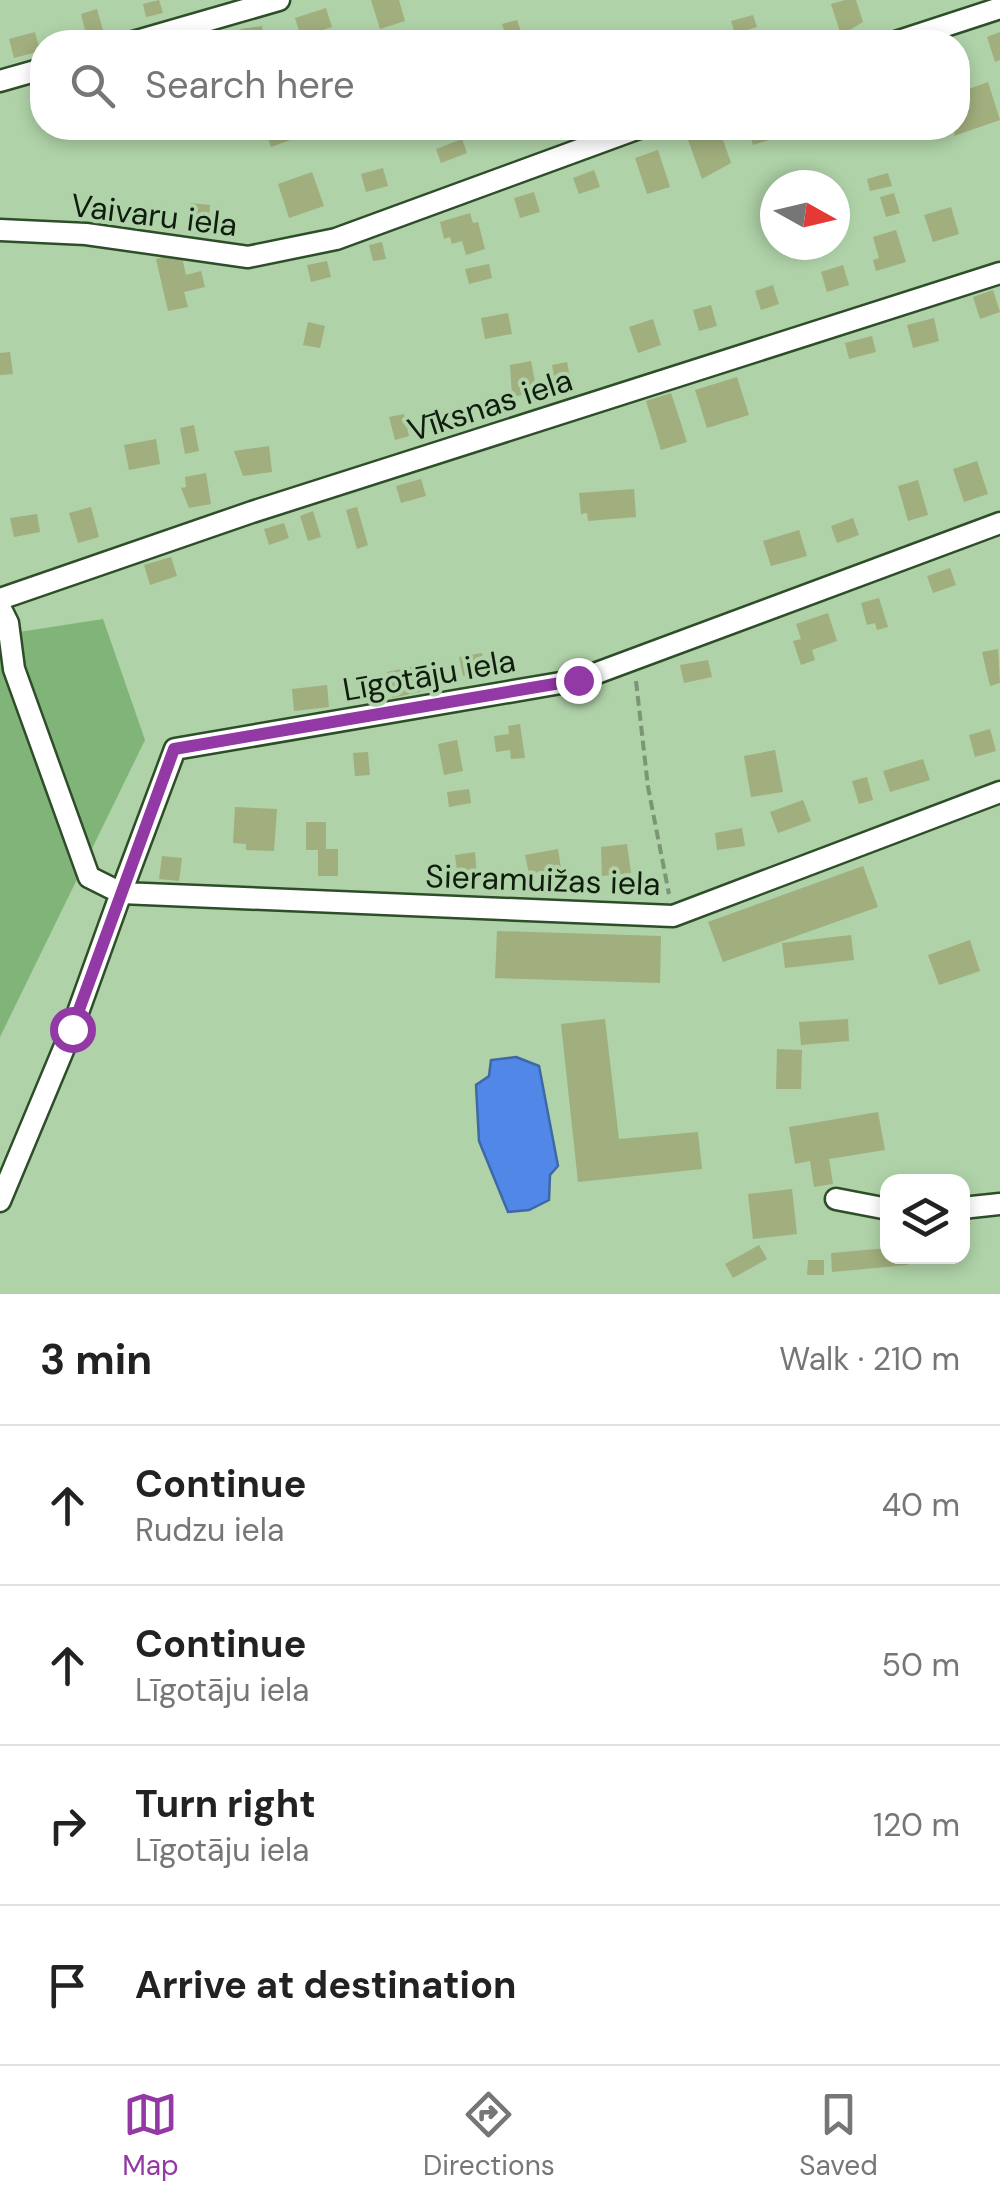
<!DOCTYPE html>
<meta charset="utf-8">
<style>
body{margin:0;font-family:"DM Sans",sans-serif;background:#f6f6f6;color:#222}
.controls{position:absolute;right:30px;bottom:30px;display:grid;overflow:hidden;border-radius:20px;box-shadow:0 5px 15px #0003}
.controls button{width:90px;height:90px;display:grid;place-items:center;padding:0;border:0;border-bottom:2px solid #e0e0e0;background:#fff;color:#222;font:50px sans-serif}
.compass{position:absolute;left:760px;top:170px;width:90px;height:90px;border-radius:50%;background:#fff;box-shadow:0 5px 15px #0003;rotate:98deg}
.stop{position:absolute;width:30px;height:30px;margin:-22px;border:8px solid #9339a5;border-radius:50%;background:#fff}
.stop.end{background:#9339a5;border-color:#fff;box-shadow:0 2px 10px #0008}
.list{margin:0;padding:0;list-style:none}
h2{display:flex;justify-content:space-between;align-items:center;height:130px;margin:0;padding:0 40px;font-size:42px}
h2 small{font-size:32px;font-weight:400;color:#767676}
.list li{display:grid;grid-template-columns:65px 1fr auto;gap:30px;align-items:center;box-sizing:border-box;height:160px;padding:0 40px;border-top:2px solid #e0e0e0}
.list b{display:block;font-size:38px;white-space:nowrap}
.list p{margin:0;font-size:32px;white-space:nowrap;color:#767676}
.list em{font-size:32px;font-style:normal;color:#767676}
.icon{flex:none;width:55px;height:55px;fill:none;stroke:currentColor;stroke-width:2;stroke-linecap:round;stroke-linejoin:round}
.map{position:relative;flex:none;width:1000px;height:1294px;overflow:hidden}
.search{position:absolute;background:#fff;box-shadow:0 5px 15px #0003;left:30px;right:30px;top:30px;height:110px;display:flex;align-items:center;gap:25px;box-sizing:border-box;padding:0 35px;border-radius:40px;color:#767676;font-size:38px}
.sheet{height:770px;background:#fff}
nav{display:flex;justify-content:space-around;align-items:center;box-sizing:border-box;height:140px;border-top:2px solid #e0e0e0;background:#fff;font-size:28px;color:#767676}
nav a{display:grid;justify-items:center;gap:5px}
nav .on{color:#9339a5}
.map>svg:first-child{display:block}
.green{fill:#81b478}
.water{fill:#5188e7;stroke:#3e68a6;stroke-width:2.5}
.building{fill:#a1ae7d}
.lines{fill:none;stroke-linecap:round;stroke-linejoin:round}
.minor-casing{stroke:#2e4d29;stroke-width:25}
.path{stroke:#7a9675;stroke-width:4;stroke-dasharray:10 5;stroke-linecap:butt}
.minor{stroke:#fff;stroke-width:20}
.route{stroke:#9339a5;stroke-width:12}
.labels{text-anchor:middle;stroke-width:8;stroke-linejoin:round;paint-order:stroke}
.street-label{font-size:32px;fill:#101d0e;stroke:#afd2a8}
</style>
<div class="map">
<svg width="1000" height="1294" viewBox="0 0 1000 1294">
<rect width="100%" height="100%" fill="#afd2a8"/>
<path class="green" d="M103 619 145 740 0 1037V635Z"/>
<path class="water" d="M516 1057 539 1066 558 1166 550 1175 549 1200 529 1210 508 1212 479 1141 476 1085 489 1076 491 1060Z"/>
<g class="building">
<path d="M159 0 163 13 146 17 143 4Z"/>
<path d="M371 0H399L405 21 380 29Z"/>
<path d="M845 0H856L863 22 841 35 831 4Z"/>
<path d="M326 8 332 27 301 37 295 18Z"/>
<path d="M97 9 104 34 87 38 81 14Z"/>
<path d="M753 15 757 27 735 34 731 21Z"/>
<path d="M517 20 523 37 508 42 502 24Z"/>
<path d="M262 26 265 42H243L240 29Z"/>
<path d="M35 32 40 51 14 58 9 39Z"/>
<path d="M1000 32V60L995 62 987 37Z"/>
<path d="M988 82 1000 120 954 136 958 93Z"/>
<path d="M269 128H302L304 135 271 147 265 129Z"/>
<path d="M719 128 731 163 702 179 687 137Z"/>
<path d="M748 128H771L775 138 753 145Z"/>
<path d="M462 139 467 153 441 163 436 149Z"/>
<path d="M658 150 670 187 647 194 635 158Z"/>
<path d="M383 168 388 186 366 192 361 174Z"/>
<path d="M594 170 600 187 579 194 573 178Z"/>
<path d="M312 172 324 206 289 218 278 184Z"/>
<path d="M888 173 892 186 870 191 867 179Z"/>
<path d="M534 192 540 212 520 218 514 198Z"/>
<path d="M894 193 900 213 886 217 880 197Z"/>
<path d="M191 203 210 205 209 225 190 219Z"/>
<path d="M951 207 959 234 933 242 924 215Z"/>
<path d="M470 213 473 223 478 222 485 249 466 255 462 241 452 244 450 237 444 239 440 222Z"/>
<path d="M896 230 906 262 876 271 873 260 879 258 873 237Z"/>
<path d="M382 242 386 259 373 261 369 245Z"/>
<path d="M181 253 186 275 201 271 205 287 184 292 188 307 168 311 156 259Z"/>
<path d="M327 261 331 277 311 282 307 265Z"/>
<path d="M489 264 492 278 469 284 465 269Z"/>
<path d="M843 265 849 285 827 292 821 272Z"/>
<path d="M773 285 779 304 761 310 755 291Z"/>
<path d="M993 290 1000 312 980 319 973 297Z"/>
<path d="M711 305 717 326 699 331 693 310Z"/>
<path d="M508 313 512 334 485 339 481 318Z"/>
<path d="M934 318 939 341 913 348 907 325Z"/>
<path d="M653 319 661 345 638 353 629 327Z"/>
<path d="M308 322 325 326 320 348 303 345Z"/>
<path d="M872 336 876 352 849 359 845 343Z"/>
<path d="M10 352 13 374 0 375V353Z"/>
<path d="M531 361 537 392 512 397 510 365Z"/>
<path d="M567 362 571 383 556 386 552 365Z"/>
<path d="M737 377 749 415 707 428 695 390Z"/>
<path d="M671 393 687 442 661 450 646 401Z"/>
<path d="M404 414 409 436 395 440 389 417Z"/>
<path d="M194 425 199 451 185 454 180 428Z"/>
<path d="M156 439 160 464 129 470 124 445Z"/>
<path d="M269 446 272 472 243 476 234 451Z"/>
<path d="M977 461 988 494 964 502 953 469Z"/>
<path d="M206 473 211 504 189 508 181 488 186 487 185 477Z"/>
<path d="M421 479 426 496 401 503 396 486Z"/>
<path d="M918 480 928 515 908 521 898 486Z"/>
<path d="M634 489 636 517 588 521 587 513 581 514 579 493Z"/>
<path d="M91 507 99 537 78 543 69 513Z"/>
<path d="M357 507 368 545 357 549 346 510Z"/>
<path d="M313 511 321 537 308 541 300 516Z"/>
<path d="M37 514 40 532 14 537 10 518Z"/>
<path d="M853 518 859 535 837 543 831 526Z"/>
<path d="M284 523 289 538 269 545 264 529Z"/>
<path d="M799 530 807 556 771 566 763 541Z"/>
<path d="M171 557 177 576 150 585 144 565Z"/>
<path d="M950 568 956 585 933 593 927 576Z"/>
<path d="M879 598 888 627 877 630 875 623 867 625 861 603Z"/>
<path d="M828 613 837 641 812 650 815 660 801 665 793 641 801 639 796 624Z"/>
<path d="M998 649 1000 683 990 686 982 652Z"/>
<path d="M482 653 485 671 463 676 459 657Z"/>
<path d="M708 660 712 677 684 683 680 665Z"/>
<path d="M419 665 424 691 392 698 387 672Z"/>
<path d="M327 685 329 707 294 711 292 689Z"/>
<path d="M520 724 525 758 511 759 510 750 496 752 494 736 509 734 508 726Z"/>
<path d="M990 729 996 751 975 757 969 735Z"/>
<path d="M457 740 463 771 444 775 438 744Z"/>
<path d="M775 750 783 792 751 797 744 756Z"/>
<path d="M368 752 370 775 355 776 353 753Z"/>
<path d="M923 759 930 780 890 792 883 771Z"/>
<path d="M867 777 873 800 859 804 852 781Z"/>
<path d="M469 789 471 803 449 807 447 792Z"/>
<path d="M803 800 811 821 778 833 770 812Z"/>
<path d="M235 807 277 809 274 851 246 850V844L233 843Z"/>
<path d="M306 822H326V849H338V876H318V850H306Z"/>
<path d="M742 828 745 846 717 850 715 833Z"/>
<path d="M627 844 631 873 602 876 601 847Z"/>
<path d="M558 849 561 868 529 874 525 855Z"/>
<path d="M475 852 477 877 458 879 455 855Z"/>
<path d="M162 856 182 858 179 881 159 879Z"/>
<path d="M863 866 878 907 723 962 708 922Z"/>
<path d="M497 931 661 936 660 983 495 978Z"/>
<path d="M851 935 854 960 785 968 782 943Z"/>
<path d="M970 940 980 971 939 985 928 955Z"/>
<path d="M605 1019 619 1139 698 1132 702 1169 578 1182 561 1024Z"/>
<path d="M848 1019 849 1041 801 1045 799 1022Z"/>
<path d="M777 1049 802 1050 801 1089H776Z"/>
<path d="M878 1112 885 1150 829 1159 833 1184 814 1187 810 1161 795 1164 789 1127Z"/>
<path d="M792 1189 797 1234 753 1239 748 1194Z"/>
<path d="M759 1245 767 1259 733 1278 725 1264Z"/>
<path d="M888 1248V1256H907L908 1265 832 1272 831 1253Z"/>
<path d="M808 1260H824V1275H807Z"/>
</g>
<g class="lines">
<defs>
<g id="minor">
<path d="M133 42 279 0"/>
<path d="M896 42 1000 8"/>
<path d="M0 81 42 69"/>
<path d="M0 230 86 234 248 257 336 239 639 128"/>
<path d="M1000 523 578 680 175 749 121 893 673 916 1000 792"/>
<path d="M0 599 252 512 1000 273"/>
<path d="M0 607 8 623 14 669 89 877 121 893 72 1029 0 1201"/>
<path d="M836 1199 888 1209"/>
<path d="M962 1208 1000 1204"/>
</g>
</defs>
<use href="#minor" class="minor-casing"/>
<path class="path" d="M636 681 648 787 669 894"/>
<use href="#minor" class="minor"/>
</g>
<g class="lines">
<path class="route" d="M72 1029 174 749 578 680"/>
</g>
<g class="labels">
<g class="street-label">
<text transform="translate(154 215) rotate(7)" y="11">Vaivaru iela</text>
<text transform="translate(490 405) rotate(-18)" y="11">Vīksnas iela</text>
<text transform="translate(429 675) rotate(-10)" y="11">Līgotāju iela</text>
<text transform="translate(543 880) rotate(2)" y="11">Sieramuižas iela</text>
</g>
</g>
</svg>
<div class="controls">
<button><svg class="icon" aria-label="layers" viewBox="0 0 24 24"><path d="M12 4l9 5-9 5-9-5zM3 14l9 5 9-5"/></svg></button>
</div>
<svg class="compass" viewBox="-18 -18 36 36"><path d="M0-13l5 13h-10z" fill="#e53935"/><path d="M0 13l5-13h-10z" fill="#767676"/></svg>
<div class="stop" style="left:72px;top:1029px"></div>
<div class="stop end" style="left:578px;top:680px"></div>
<div class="search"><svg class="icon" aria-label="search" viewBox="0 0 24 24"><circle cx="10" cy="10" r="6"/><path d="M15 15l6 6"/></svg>Search here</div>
</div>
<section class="sheet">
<h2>3 min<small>Walk · 210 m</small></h2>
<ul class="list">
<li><svg class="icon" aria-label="ahead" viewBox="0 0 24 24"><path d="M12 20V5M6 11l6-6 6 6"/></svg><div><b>Continue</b><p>Rudzu iela</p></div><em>40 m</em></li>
<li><svg class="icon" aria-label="ahead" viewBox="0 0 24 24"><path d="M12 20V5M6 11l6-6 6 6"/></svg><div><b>Continue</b><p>Līgotāju iela</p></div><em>50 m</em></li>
<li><svg class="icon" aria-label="right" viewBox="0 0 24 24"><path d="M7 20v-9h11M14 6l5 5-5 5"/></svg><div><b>Turn right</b><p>Līgotāju iela</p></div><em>120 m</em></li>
<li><svg class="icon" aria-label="arrive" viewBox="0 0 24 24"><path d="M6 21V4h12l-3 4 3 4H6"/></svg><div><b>Arrive at destination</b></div></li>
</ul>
</section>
<nav>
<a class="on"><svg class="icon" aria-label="map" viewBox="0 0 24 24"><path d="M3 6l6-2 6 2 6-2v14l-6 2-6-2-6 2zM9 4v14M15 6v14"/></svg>Map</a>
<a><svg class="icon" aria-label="directions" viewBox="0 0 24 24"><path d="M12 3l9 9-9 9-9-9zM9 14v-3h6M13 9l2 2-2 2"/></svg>Directions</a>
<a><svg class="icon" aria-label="saved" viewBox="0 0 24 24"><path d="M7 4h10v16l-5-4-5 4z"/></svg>Saved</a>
</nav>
